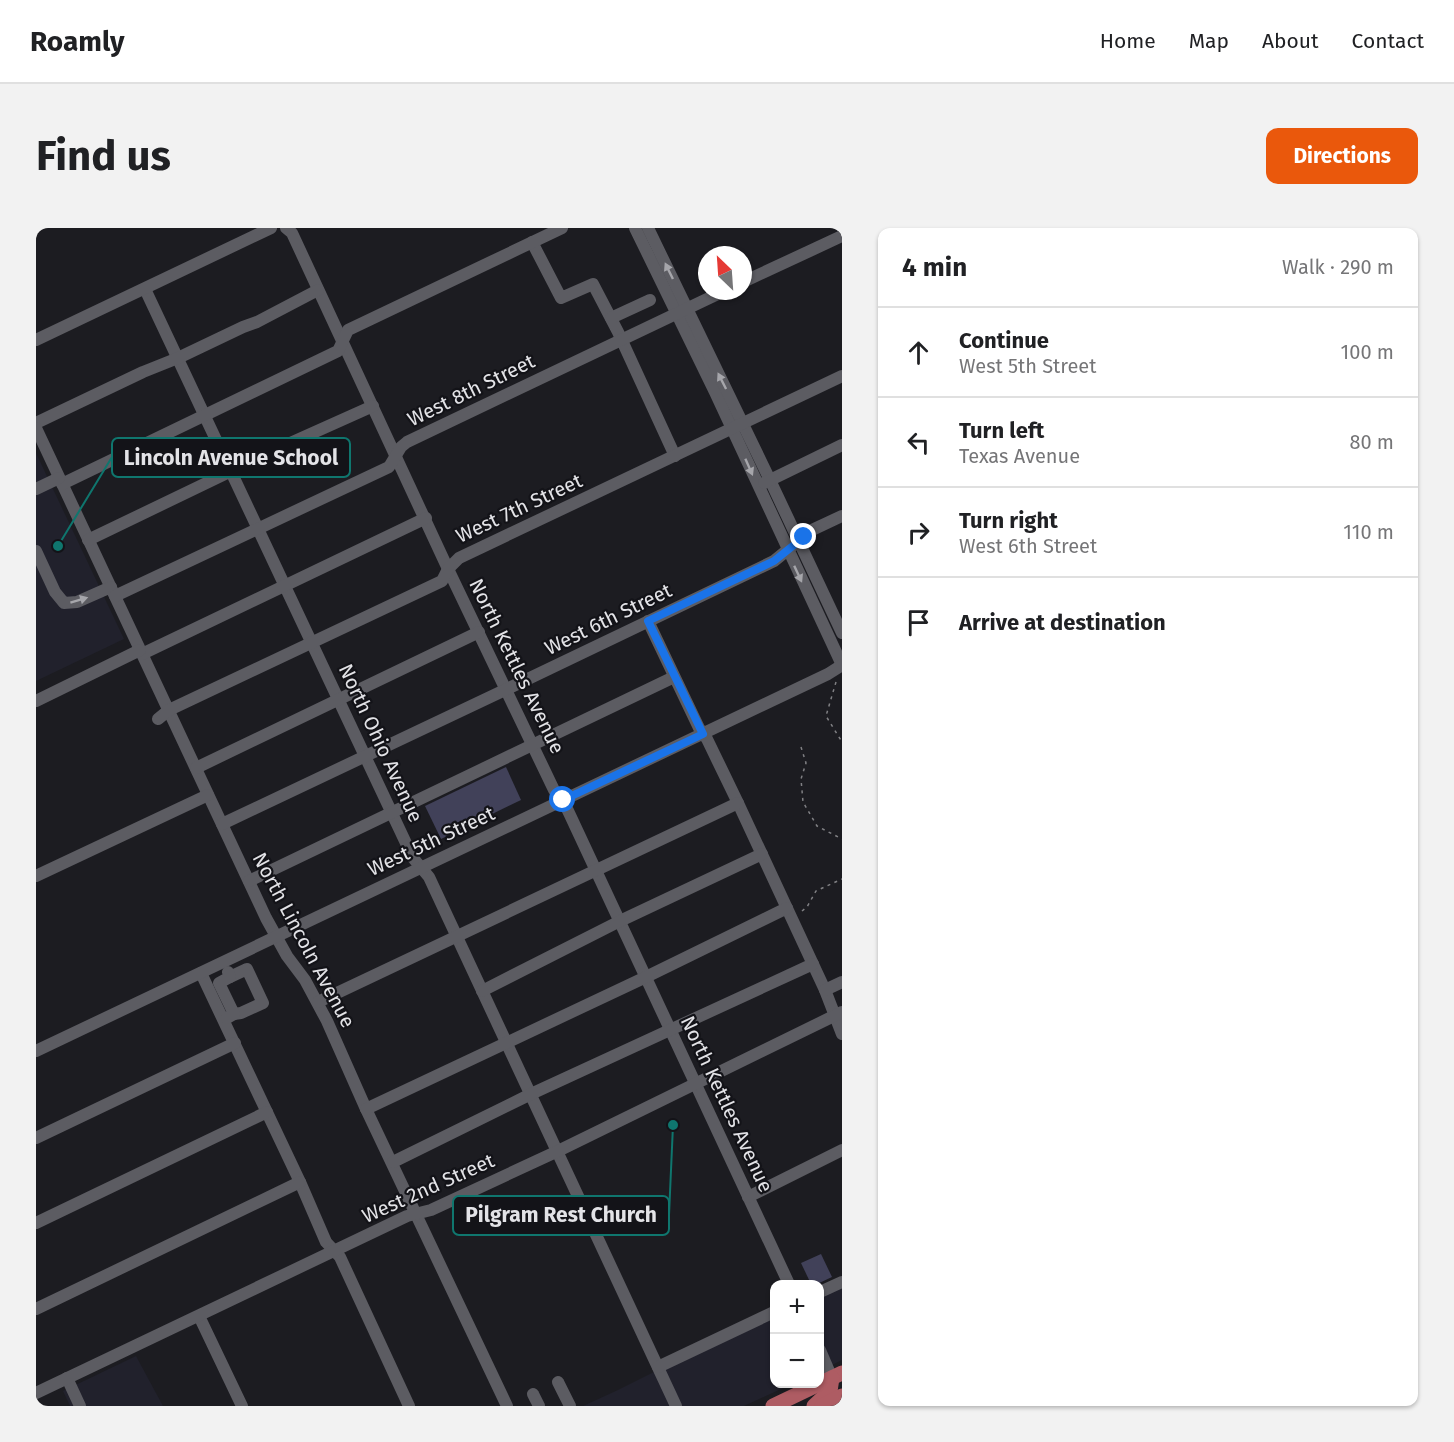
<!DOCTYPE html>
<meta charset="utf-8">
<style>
body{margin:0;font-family:"Fira Sans",sans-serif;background:#f2f2f2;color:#202124}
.controls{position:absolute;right:18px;bottom:18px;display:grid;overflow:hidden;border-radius:12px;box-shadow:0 2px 4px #0004}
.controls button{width:54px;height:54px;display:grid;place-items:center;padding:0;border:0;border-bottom:2px solid #e0e0e0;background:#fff;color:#202124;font:30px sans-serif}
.compass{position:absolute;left:662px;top:18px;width:54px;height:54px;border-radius:50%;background:#fff;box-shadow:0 2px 4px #0004;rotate:335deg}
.stop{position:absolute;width:18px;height:18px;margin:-14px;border:4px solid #1a73e8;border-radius:50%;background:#fff}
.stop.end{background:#1a73e8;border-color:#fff;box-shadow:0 2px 6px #0008}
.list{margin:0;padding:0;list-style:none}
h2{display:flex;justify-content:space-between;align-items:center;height:78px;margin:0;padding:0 24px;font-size:26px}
h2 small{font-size:20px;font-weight:400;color:#757577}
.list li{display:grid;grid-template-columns:39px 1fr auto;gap:18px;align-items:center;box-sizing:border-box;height:90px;padding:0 24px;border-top:2px solid #e0e0e0}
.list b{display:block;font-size:22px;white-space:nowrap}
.list p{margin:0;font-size:20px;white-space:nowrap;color:#757577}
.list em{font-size:20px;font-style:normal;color:#757577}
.icon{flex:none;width:33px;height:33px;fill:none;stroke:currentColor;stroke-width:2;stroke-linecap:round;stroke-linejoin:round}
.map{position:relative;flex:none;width:806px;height:1178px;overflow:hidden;border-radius:12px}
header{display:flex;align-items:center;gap:36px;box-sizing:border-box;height:84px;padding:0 30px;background:#fff;border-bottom:2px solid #e0e0e0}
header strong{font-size:28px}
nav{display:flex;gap:33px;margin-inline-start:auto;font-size:21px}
.intro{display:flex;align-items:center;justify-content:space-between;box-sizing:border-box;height:144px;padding:0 36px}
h1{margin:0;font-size:42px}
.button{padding:15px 27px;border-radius:12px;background:#ea580c;color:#fff;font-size:21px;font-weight:700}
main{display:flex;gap:36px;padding:0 36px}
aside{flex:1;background:#fff;border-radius:12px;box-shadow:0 2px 4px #0004}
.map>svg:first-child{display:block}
.built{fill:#21212c}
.building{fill:#414159}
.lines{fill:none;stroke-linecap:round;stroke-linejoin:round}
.path{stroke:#808084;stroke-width:1.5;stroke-dasharray:3 4.5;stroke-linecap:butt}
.minor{stroke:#5c5c62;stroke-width:12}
.major{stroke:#ae5c63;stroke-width:15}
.oneway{fill:#a6a6ab}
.route{stroke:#1a73e8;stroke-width:8}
.labels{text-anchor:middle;stroke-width:4.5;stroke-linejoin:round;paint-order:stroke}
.street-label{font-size:20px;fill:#e3e3e7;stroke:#131318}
.leader{fill:none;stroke:#0f766e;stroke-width:2}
.callout-dot{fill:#0f766e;stroke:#131318;stroke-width:2}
.callout{fill:#131318;stroke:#0f766e;stroke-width:2}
.callout-label{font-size:21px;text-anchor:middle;font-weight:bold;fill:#e3e3e7}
</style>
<header>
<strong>Roamly</strong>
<nav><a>Home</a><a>Map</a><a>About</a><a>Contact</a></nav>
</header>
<div class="intro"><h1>Find us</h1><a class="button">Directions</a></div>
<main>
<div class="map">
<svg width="806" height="1178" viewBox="0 0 806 1178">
<rect width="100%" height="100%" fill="#1c1c21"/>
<g class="built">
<path d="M0 225 88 411 0 453Z"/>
<path d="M806 1052V1132L796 1137 784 1109V1063Z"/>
<path d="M738 1085V1156H756L708 1178H646L628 1140Z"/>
<path d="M100 1128 127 1178H34L27 1163Z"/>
<path d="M618 1144 634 1178H547L582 1162Z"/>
</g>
<g class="building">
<path d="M470 539 485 572 405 611 389 578Z"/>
<path d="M785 1026 796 1049 781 1056H775L765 1035Z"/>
</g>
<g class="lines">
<g class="path">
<path d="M800 454 790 488 806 514"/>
<path d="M765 519 770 535 765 551 767 574 781 598 806 611"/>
<path d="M766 683 771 679 780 663 806 651"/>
</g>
<g class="minor">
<path d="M250 0 256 5 412 341 518 562 527 572 753 1056"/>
<path d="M599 0 679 164 806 437"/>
<path d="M612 0 734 252 806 405"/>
<path d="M496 14 525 70 557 56 582 104 639 228"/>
<path d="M707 54 806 8"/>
<path d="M109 61 377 630 393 649 640 1178"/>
<path d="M575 90 614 72"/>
<path d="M0 112 235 0"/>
<path d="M0 195 107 144 142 130 207 99 221 94 282 62"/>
<path d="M0 200 230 690 251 728 269 752 291 793 330 881 471 1178"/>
<path d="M728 255 806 217"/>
<path d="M26 256 302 123 312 102 526 0"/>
<path d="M0 261 23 250"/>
<path d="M52 312 241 221 337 178"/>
<path d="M0 323 19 364 28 375 41 374 75 359"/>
<path d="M79 368 353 239 365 219 371 214 688 63"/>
<path d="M612 393 663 500 671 511 702 575 789 762 806 806"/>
<path d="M106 426 390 290"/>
<path d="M0 473 104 422"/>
<path d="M122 491 133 482 406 353 412 341 423 330 806 148"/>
<path d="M160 540 443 404"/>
<path d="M186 596 471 461 738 333 776 302 806 288"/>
<path d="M0 648 172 567"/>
<path d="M213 653 638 449"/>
<path d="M165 745 264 954 290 1014 304 1029 373 1178"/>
<path d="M194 749 211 741 227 775 205 785 198 786"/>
<path d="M789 762 806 754"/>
<path d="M446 763 584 693 726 626"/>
<path d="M282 774 702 575"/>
<path d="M191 790 198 786 183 755 194 749 192 744"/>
<path d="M0 823 792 446 806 437"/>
<path d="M330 881 610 749 751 680"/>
<path d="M0 910 199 815"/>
<path d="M357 934 495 866 777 736"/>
<path d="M712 969 806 922"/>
<path d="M0 995 231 884"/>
<path d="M784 1064 806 1054"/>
<path d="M0 1081 264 954"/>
<path d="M163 1088 206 1178"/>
<path d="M784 1122 796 1150"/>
<path d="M622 1139 738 1084"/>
<path d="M31 1150 44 1178"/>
<path d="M522 1154 534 1178"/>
<path d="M0 1165 371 988 395 982 522 923 806 784"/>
<path d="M497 1166 503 1178"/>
</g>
<g class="major">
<path d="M737 1178 806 1145"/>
<path d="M778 1178 794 1163 796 1150"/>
<path d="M786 1178 806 1168"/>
</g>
</g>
<defs><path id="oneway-solid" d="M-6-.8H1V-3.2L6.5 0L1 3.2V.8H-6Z" transform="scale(1.5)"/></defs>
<g class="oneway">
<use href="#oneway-solid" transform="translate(633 43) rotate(-116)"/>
<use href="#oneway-solid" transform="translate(686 153) rotate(-117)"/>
<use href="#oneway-solid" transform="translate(713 239) rotate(66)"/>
<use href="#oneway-solid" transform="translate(762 346) rotate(65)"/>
<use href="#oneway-solid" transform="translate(43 372) rotate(-17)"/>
</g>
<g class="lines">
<path class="route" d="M527 572 667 506 612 393 738 333 768 309"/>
</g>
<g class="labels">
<g class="street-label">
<text transform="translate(435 162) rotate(-26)" y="7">West 8th Street</text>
<text transform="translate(483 280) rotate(-25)" y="7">West 7th Street</text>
<text transform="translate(572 391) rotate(-26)" y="7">West 6th Street</text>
<text transform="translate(481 438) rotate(64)" y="7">North Kettles Avenue</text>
<text transform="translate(345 515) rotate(65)" y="7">North Ohio Avenue</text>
<text transform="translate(395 613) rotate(-25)" y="7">West 5th Street</text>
<text transform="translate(268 712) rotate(62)" y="7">North Lincoln Avenue</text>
<text transform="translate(691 876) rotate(65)" y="7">North Kettles Avenue</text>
<text transform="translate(392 960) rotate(-24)" y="7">West 2nd Street</text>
</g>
</g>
<path class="leader" d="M22 318L76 229M637 897L633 987"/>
<g class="callout-dot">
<circle cx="22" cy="318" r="6"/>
<circle cx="637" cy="897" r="6"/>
</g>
<g class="callout">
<rect x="76" y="210" width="238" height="39" rx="6"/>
<rect x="417" y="968" width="216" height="39" rx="6"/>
</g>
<g class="callout-label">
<text x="195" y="237">Lincoln Avenue School</text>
<text x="525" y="994">Pilgram Rest Church</text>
</g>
</svg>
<div class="controls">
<button>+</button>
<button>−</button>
</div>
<svg class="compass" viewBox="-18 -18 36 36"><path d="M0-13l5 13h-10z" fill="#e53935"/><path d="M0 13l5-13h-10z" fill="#757577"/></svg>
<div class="stop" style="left:527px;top:572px"></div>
<div class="stop end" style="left:768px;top:309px"></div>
</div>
<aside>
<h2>4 min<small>Walk · 290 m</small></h2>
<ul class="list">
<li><svg class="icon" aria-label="ahead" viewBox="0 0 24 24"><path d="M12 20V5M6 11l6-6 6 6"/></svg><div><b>Continue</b><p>West 5th Street</p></div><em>100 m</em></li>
<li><svg class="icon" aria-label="left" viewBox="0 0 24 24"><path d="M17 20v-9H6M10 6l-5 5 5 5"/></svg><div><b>Turn left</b><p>Texas Avenue</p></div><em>80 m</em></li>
<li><svg class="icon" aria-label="right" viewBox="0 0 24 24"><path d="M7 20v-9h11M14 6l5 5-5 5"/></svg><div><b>Turn right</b><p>West 6th Street</p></div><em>110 m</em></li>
<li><svg class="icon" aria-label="arrive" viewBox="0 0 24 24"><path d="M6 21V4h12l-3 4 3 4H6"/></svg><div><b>Arrive at destination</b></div></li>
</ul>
</aside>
</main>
